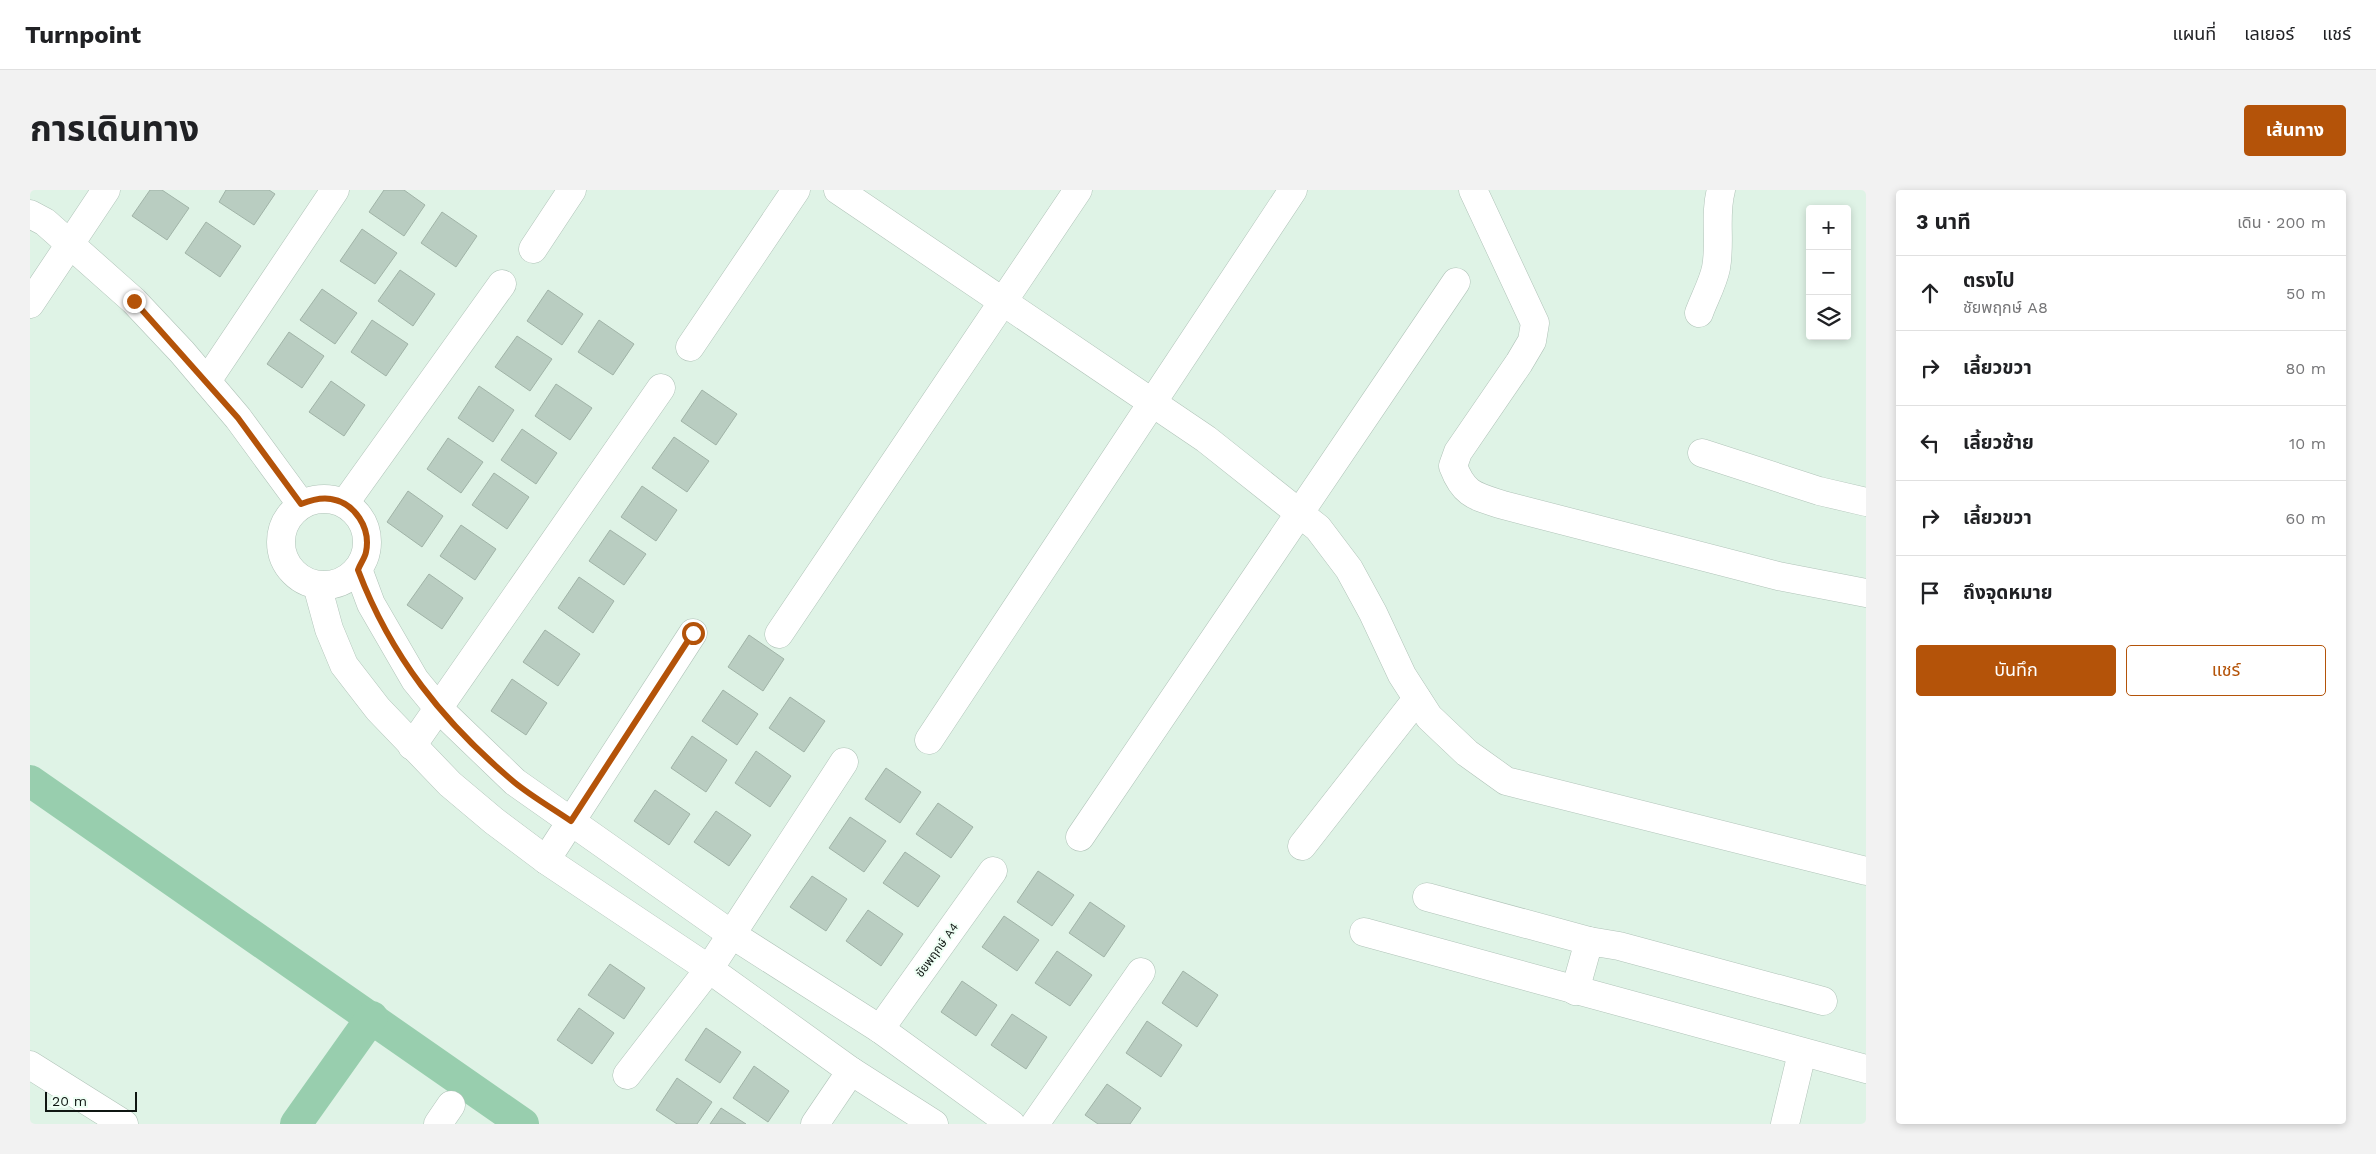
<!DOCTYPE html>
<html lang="th">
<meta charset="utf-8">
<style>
body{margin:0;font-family:"Work Sans","Noto Sans Thai",sans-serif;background:#f2f2f2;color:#202124}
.controls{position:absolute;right:15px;top:15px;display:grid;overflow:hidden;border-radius:5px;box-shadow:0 2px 8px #0003}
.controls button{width:45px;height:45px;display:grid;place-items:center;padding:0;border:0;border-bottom:1px solid #e0e0e0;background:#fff;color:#202124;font:25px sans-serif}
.scale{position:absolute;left:15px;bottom:12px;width:92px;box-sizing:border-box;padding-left:5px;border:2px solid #0f1612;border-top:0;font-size:14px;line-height:18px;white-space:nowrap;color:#0f1612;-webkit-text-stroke:4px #effff5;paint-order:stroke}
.stop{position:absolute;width:15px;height:15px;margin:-11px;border:4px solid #b45309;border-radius:50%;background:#fff}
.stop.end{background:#b45309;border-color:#fff;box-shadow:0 1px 5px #0008}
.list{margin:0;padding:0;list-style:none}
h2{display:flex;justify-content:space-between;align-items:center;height:65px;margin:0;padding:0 20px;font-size:21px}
h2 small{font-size:16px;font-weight:400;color:#757577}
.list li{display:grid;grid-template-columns:32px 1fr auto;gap:15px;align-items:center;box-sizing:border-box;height:75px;padding:0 20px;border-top:1px solid #e0e0e0}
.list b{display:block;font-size:19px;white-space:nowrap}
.list p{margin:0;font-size:16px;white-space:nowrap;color:#757577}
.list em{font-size:16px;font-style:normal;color:#757577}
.actions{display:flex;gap:10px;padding:15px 20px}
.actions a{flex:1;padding:11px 0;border:1px solid #b45309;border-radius:5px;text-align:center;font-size:18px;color:#b45309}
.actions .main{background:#b45309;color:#fff}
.icon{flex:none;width:28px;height:28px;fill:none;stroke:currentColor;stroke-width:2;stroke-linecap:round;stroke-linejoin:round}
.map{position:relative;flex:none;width:1836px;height:934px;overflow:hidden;border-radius:5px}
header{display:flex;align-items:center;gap:30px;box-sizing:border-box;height:70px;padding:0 25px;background:#fff;border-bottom:1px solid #e0e0e0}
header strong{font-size:24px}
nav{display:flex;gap:28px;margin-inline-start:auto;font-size:18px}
.intro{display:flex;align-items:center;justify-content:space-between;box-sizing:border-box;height:120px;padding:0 30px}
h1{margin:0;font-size:35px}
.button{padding:12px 22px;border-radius:5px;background:#b45309;color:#fff;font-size:18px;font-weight:700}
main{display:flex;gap:30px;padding:0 30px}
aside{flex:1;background:#fff;border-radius:5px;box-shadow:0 2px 8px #0003}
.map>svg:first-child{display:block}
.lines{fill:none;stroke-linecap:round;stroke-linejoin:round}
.canal{stroke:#98ceae;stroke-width:32}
.building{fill:#b9cdc1;stroke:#a0b3a7}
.minor-casing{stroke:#b0c3b8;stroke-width:29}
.minor{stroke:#fff;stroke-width:28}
.route{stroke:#b45309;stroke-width:6}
.labels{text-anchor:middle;stroke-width:4;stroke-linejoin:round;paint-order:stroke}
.street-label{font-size:12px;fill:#0f1612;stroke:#effff5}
</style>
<header>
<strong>Turnpoint</strong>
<nav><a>แผนที่</a><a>เลเยอร์</a><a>แชร์</a></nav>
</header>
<div class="intro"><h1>การเดินทาง</h1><a class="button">เส้นทาง</a></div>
<main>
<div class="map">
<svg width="1836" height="934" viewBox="0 0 1836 934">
<rect width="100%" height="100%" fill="#dff3e6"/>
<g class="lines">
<g class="canal">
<path d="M0 591 493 934"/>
<path d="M266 934 342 827"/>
</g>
</g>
<g class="building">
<path d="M120 0H132L159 18 137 50 102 26Z"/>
<path d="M196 0H239L245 4 224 35 189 12Z"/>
<path d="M354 0H374L395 15 374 46 339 22Z"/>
<path d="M412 22 447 46 426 77 391 53Z"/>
<path d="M176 32 211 56 190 87 155 63Z"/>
<path d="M332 39 367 63 345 94 310 71Z"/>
<path d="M370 80 405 104 383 136 348 111Z"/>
<path d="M292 99 327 123 305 154 270 130Z"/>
<path d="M518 100 553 124 532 155 497 131Z"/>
<path d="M342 130 378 154 356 186 321 162Z"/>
<path d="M569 130 604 154 583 185 548 162Z"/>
<path d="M259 142 294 166 272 198 237 174Z"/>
<path d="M487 146 522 169 500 201 465 177Z"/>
<path d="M301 191 335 215 314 246 279 222Z"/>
<path d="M526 194 562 218 540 250 505 226Z"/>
<path d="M449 196 484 220 463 252 428 228Z"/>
<path d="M672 200 707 224 686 255 651 231Z"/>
<path d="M492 239 527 263 506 294 471 270Z"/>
<path d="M644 247 679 271 657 302 622 278Z"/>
<path d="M418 248 453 272 431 303 397 279Z"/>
<path d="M464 283 499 307 477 339 442 315Z"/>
<path d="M612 296 647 320 626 351 591 327Z"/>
<path d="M378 301 413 326 392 357 357 332Z"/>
<path d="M431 335 466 359 445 390 410 366Z"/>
<path d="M580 340 616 364 594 395 559 371Z"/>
<path d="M399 384 433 408 412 439 377 415Z"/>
<path d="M549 387 584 411 563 443 528 418Z"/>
<path d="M515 440 550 464 528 496 493 472Z"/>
<path d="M719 445 754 469 733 501 698 477Z"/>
<path d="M482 489 517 513 496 545 461 521Z"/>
<path d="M693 500 728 524 707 555 672 531Z"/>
<path d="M760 507 795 531 774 562 739 538Z"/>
<path d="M662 546 697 570 676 602 641 578Z"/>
<path d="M726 561 761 586 740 617 705 593Z"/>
<path d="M856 578 891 602 870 633 835 609Z"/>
<path d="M625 600 660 624 639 655 604 631Z"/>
<path d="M908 613 943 637 921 668 886 644Z"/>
<path d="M686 621 721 645 699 676 664 652Z"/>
<path d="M820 627 856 651 834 682 799 658Z"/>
<path d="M875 662 910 686 888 717 853 693Z"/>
<path d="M1008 681 1044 705 1022 736 987 712Z"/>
<path d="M782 686 817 709 796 741 760 717Z"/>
<path d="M1060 712 1095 736 1074 767 1039 743Z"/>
<path d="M838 720 873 744 851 776 816 751Z"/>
<path d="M974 726 1009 750 987 781 952 757Z"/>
<path d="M1027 761 1062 785 1040 816 1005 793Z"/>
<path d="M580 774 615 798 594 829 558 805Z"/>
<path d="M1153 781 1188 805 1167 837 1132 813Z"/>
<path d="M932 791 967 815 946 846 911 822Z"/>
<path d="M549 818 584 843 562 874 527 850Z"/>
<path d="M982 824 1017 847 996 879 961 855Z"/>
<path d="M1117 831 1152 855 1131 887 1096 863Z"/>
<path d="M676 838 711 862 690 893 655 870Z"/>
<path d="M724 876 759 901 738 932 703 908Z"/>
<path d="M647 888 682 912 667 934H647L626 920Z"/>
<path d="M1077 894 1111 918 1100 934H1068L1055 925Z"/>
<path d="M691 918 716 934H680Z"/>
</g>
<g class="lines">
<defs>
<g id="minor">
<path d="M808 0 1176 249 1288 338 1319 379 1343 423 1372 485 1399 527 1437 563 1476 591 1836 681"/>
<path d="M1443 0 1505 133 1502 151 1489 173 1428 262 1423 276C1434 305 1445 306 1473 315L1748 386 1836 403"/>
<path d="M0 24 15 32 104 111 152 162 208 228 271 314"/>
<path d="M503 59 542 0"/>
<path d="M0 114 76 0"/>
<path d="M1669 123C1674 109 1683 93 1686 78 1691 52 1684 25 1691 0"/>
<path d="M660 157 766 0"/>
<path d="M177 191 305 0"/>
<path d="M1672 263 1789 301 1836 312"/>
<circle cx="294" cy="352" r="43"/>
<path d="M315 313 472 94"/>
<path d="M328 379 341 414 385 490 408 518 485 592 701 744 850 839 981 934"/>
<path d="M287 395 299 439 314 475 348 519 420 594 464 631 516 670 679 779 821 881 904 934"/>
<path d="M749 444 1048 0"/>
<path d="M899 550 1263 0"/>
<path d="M382 556 631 198"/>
<path d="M1050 647 1426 92"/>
<path d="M1272 656 1387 509"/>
<path d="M516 670 663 443"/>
<path d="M1397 707 1559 751"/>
<path d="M1334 742 1836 879"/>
<path d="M1545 801 1559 751 1589 756 1793 811"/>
<path d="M850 839 963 681"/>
<path d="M0 875 94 934"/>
<path d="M597 885 679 779 814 572"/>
<path d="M408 934 421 915"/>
<path d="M785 934 821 881"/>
<path d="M1005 934 1111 782"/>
<path d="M1755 934 1772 863"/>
</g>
</defs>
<use href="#minor" class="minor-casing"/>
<use href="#minor" class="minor"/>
</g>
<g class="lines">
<path class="route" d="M104 111 208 228 271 314C281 310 291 307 301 309 325 313 341 338 336 362 335 368 330 374 328 380 361 467 413 532 484 592 501 606 522 618 541 631L663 443"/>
</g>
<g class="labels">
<g class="street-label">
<text transform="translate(907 760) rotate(-54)" y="4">ชัยพฤกษ์ A4</text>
</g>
</g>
</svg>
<div class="controls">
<button>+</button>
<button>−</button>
<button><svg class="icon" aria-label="layers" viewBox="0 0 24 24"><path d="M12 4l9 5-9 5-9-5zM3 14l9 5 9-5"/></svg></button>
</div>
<div class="scale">20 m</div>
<div class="stop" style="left:663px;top:443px"></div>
<div class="stop end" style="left:104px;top:111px"></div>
</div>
<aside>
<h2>3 นาที<small>เดิน · 200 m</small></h2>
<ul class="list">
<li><svg class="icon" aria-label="ahead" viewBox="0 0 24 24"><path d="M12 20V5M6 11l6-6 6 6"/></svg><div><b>ตรงไป</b><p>ชัยพฤกษ์ A8</p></div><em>50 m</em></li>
<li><svg class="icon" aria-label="right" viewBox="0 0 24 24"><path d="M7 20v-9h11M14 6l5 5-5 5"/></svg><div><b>เลี้ยวขวา</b></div><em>80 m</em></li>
<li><svg class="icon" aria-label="left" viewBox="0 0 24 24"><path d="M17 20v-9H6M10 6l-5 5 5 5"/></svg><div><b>เลี้ยวซ้าย</b></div><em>10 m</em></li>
<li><svg class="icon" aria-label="right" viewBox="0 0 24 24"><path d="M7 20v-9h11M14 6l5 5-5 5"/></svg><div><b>เลี้ยวขวา</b></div><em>60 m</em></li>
<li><svg class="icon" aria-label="arrive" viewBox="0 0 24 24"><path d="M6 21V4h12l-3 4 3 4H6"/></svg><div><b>ถึงจุดหมาย</b></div></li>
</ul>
<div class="actions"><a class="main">บันทึก</a><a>แชร์</a></div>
</aside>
</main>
